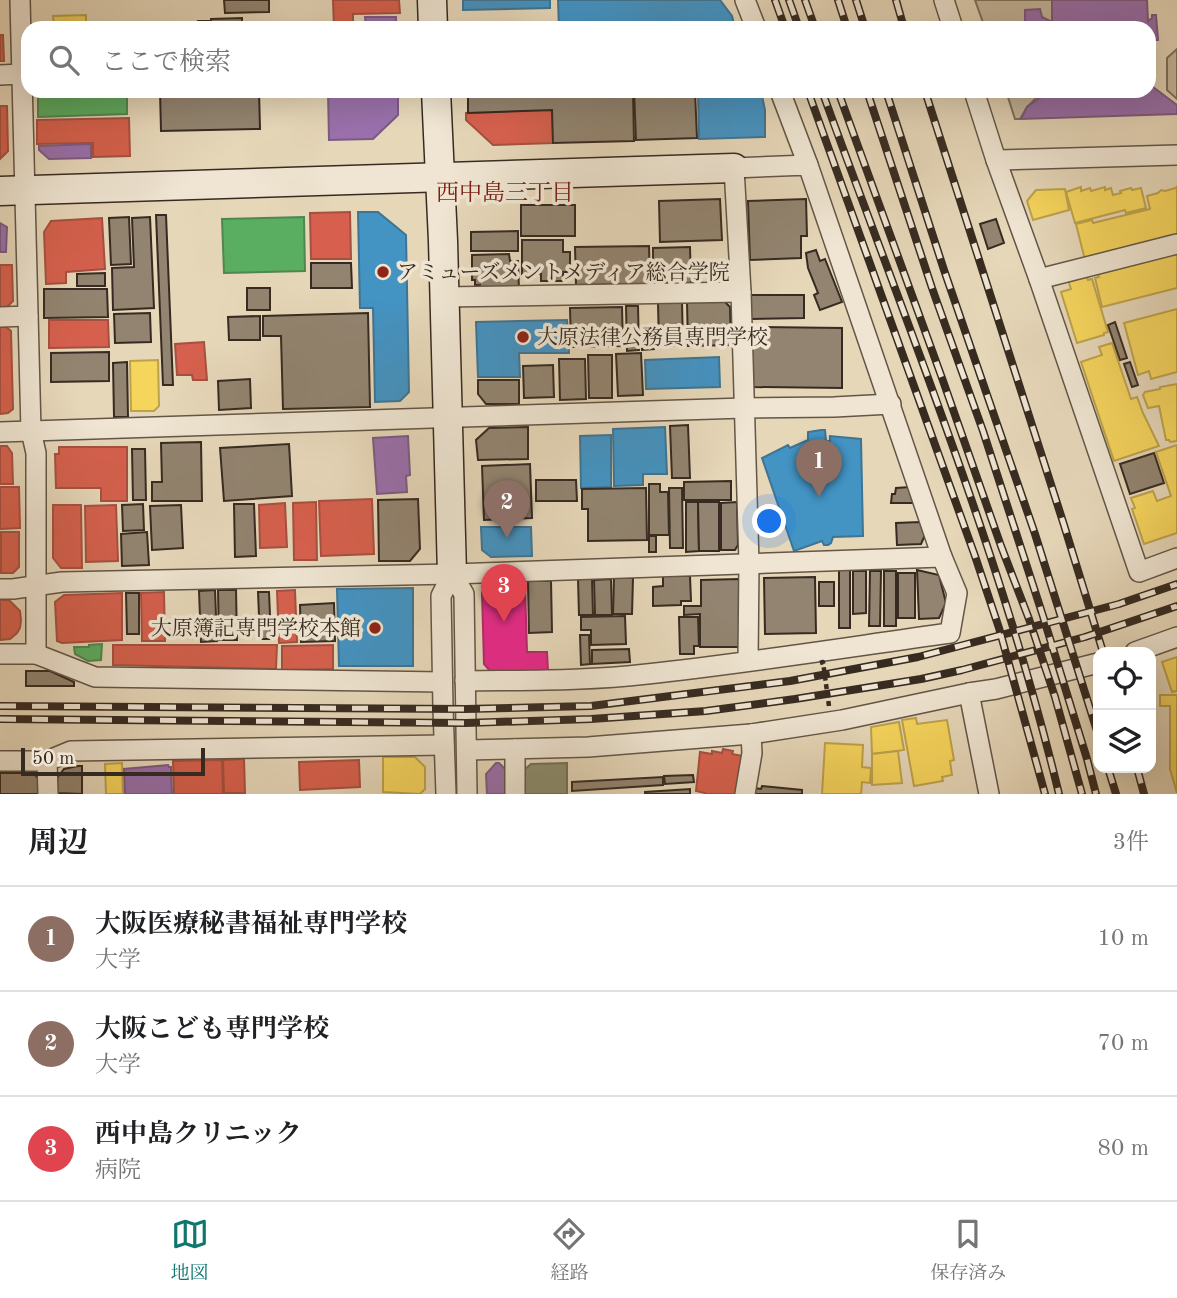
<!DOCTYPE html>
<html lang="ja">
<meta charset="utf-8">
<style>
body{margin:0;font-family:"Old Standard TT","Noto Serif JP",serif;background:#f6f6f6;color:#202124}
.controls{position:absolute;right:21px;bottom:21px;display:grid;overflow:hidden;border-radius:14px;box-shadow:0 7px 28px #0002}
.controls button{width:63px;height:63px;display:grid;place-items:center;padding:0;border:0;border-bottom:2px solid #e0e0e0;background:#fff;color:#202124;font:35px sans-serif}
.scale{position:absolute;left:21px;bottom:18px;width:184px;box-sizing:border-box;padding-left:7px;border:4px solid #372b21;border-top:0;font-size:19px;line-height:24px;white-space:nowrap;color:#372b21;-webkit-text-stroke:5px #efe5d2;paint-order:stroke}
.you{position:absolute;left:770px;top:522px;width:24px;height:24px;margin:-18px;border:5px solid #fff;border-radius:50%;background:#1a73e8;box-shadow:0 0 0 10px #1a73e833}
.badge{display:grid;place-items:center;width:46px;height:46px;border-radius:50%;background:#0f766e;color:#fff;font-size:23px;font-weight:700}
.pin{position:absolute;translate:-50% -58px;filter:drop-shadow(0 2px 4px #0008)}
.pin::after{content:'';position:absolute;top:37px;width:24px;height:21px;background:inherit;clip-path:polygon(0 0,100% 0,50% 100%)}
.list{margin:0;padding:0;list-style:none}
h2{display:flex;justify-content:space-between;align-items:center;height:91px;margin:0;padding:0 28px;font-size:30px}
h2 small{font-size:23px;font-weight:400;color:#757577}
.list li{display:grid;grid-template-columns:46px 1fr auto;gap:21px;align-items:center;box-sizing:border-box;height:105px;padding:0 28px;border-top:2px solid #e0e0e0}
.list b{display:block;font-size:26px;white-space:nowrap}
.list p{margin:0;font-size:23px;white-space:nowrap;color:#757577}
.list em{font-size:23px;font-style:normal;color:#757577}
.icon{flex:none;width:38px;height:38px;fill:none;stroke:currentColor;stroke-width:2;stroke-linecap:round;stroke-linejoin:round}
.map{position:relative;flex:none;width:1177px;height:794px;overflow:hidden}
.search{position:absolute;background:#fff;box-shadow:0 7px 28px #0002;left:21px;right:21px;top:21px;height:77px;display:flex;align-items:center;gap:18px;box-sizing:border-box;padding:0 24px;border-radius:21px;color:#757577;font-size:26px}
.sheet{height:406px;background:#fff}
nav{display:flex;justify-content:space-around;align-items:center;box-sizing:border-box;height:98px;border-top:2px solid #e0e0e0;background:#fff;font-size:19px;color:#757577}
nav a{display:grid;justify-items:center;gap:4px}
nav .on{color:#0f766e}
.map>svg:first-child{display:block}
.green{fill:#c8ba9f;stroke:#807260;stroke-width:2}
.homes{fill:#f6d55c;stroke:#bda24a;stroke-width:2}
.shops{fill:#d6604d;stroke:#a65040;stroke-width:2}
.offices{fill:#9970ab;stroke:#7c5b82;stroke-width:2}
.schools{fill:#4393c3;stroke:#3f7492;stroke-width:2}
.health{fill:#e7298a;stroke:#b22a6a;stroke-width:2}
.public{fill:#5aae61;stroke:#50874e;stroke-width:2}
.industry{fill:#8c8c6e;stroke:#726f57;stroke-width:2}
.building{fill:#928470;stroke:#372b21;stroke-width:2}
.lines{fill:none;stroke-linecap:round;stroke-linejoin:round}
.street-casing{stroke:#635647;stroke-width:22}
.secondary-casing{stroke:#372b21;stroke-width:31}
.street{stroke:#efe5d2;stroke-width:19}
.secondary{stroke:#efe5d2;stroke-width:28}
.rail-casing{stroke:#372b21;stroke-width:8}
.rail{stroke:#efe5d2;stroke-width:5;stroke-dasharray:16;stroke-linecap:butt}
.path-bridge{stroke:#372b21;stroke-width:4.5;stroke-dasharray:5 3.5;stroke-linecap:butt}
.poi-dot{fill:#8f2418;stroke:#efe5d2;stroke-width:2.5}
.labels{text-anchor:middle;stroke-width:7;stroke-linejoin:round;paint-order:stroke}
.poi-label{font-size:21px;fill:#372b21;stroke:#efe5d2;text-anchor:start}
.neighbourhood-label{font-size:23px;fill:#7a1f14;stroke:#efe5d2}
</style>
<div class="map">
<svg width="1177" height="794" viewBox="0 0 1177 794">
<rect width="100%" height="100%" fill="#e6d7b9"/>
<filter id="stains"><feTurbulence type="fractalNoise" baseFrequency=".00286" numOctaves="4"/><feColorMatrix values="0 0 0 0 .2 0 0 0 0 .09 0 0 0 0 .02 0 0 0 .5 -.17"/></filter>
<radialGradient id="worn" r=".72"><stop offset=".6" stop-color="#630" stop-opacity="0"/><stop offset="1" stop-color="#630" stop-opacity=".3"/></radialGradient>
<g class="green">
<path d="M975 0H1067V28H985Z"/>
<path d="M1177 49V99L1167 90V58Z"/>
<path d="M1006 91H1043L1027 107 1020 119H1015Z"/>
</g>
<g class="homes">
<path d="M86 15V24L158 22V26H160V28H39V25L54 24 53 16Z"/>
<path d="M1177 186V236L1174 235 1165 237 1166 239 1085 260 1076 224 1092 220 1093 223 1150 209 1147 196 1158 193 1161 190 1165 191 1176 188Z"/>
<path d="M1081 187V191L1090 188 1091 191 1105 187V190L1111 188 1113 195 1121 193 1120 191 1131 188 1132 190 1141 188 1146 208 1126 213 1125 210 1075 223 1066 192Z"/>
<path d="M1065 189 1069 210 1033 220 1027 201 1036 190Z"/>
<path d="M1177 252V288L1102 307 1095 278 1099 277 1097 272Z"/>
<path d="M1086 274 1088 280 1092 279 1108 332 1104 333V335L1077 343 1061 292 1071 289 1068 280Z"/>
<path d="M1177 309V372L1151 379 1149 371 1138 375 1124 323Z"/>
<path d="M1112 343 1131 399 1137 397 1143 413 1159 446 1114 461 1081 362 1102 355 1099 347Z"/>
<path d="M158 360 159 406 154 411H131L130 361Z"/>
<path d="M1177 384V441L1170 442 1169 440H1166L1159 406 1148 408 1143 395 1145 392 1160 389V387Z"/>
<path d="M1177 445V533L1144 544 1132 509 1135 508 1131 498 1153 491 1157 501 1171 496 1156 452Z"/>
<path d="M1177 657V691L1172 692 1162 662Z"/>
<path d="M1160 695H1177V793L1170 769V706H1160Z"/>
<path d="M916 718 917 724 947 720 954 760 950 761 952 775 942 777 943 781 914 786 902 720Z"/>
<path d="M899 722 904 750 872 754 871 727Z"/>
<path d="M825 743 863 745 862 767 871 768 870 783 862 782 861 794H822Z"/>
<path d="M898 751 902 783 872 785V754Z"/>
<path d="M383 757H415L425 767V789L420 794 383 792Z"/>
<path d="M122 763 123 794H106L105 764Z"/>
</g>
<g class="shops">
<path d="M333 0H399L400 13 353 14V28H334Z"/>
<path d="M0 35H3L4 61H0Z"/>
<path d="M0 106H7L8 151 0 159Z"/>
<path d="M552 110 553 143 493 145 466 120V113Z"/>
<path d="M129 118 130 156 93 157V143L37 144V120Z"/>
<path d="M350 212 351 259H311L310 213Z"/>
<path d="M102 218 105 269 66 272V283L46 284 44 232 51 221Z"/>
<path d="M0 265H12L13 301 6 308H0Z"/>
<path d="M49 320H108L109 347 49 348Z"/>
<path d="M5 326 11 331 13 409 8 413 0 414V327Z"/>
<path d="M204 342 207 380H193L192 375H177L175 344Z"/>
<path d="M0 446H7L12 453 13 484H0Z"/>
<path d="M59 447H127V501H101V488H56L55 454H59Z"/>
<path d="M0 487H19L20 528 0 529Z"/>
<path d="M372 499 374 554 321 556 319 501Z"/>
<path d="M316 502 317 560H294L293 503Z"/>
<path d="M285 503 287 547 260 548 259 505Z"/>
<path d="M53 505H81L82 568H61L53 558Z"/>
<path d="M116 505 118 561 86 562 85 506Z"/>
<path d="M1 532H19V567L13 573H1Z"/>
<path d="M295 590 297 642 279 643 277 591Z"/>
<path d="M164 592 165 641H142L141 593Z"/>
<path d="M122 593V640L62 643 57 641 55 602 64 595Z"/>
<path d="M0 600H9L20 611 21 620 20 628 17 633 10 639 0 640Z"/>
<path d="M113 645H277L276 669 113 665Z"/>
<path d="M333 645V669L282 670V646Z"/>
<path d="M723 749 733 751 732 754 743 756 737 794H705V793L696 791 700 752 712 754V751L722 753Z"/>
<path d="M244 759 245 793H224L223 760Z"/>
<path d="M222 760 223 794H174L173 761Z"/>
<path d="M359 760 360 787 300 790 299 762Z"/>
</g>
<g class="offices">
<path d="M1052 0H1147L1148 21 1152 18V15H1156L1158 40H1154L1153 37 1149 36V28H1025V10L1040 9 1042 17 1052 22Z"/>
<path d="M365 17H396V28H366Z"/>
<path d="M1149 84 1177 105V114L1021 119 1027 107 1049 91H1149Z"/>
<path d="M328 91H398V115L373 139 329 140Z"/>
<path d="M91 144V158L49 159 39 150V146Z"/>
<path d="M0 223 7 227 6 252H0Z"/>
<path d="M408 436 410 475 406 476 407 492 377 494 373 438Z"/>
<path d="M496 763H499L507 771V794H487L486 774Z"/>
<path d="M168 765 169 767H171L172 794H125L124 769Z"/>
</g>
<g class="schools">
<path d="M463 0H550V8L463 10Z"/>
<path d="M558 0H720L732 16 735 28H559Z"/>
<path d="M698 91H761L765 110V137L699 139Z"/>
<path d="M358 212H378L406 235 409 392 400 401 375 402 373 308H360Z"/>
<path d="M567 320 569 353H519L520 377H478L476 322Z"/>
<path d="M719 357 720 387 646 389 645 360Z"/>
<path d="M665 427 667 474H643V485L614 486 613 429Z"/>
<path d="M821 430H825L826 441H830V436L861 439 863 536 833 537 831 543 828 545H824L822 541 794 551 762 458 788 445 790 448 808 440V432Z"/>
<path d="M611 435V487L581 488 580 436Z"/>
<path d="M481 527H531L532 556 491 557 482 550Z"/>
<path d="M413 588V666H339L337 589Z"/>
</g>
<path class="health" d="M525 586 527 652H547L548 671 491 672 484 664 482 593 483 590 494 587Z"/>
<g class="public">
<path d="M38 91H127V114L38 117Z"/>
<path d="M304 217 305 271 224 273 222 219Z"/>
<path d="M102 644 101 660 88 661 75 654 74 647H89V645Z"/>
</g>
<path class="industry" d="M567 763V794H524V770L531 764Z"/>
<g class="building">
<path d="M224 0H269V12L225 13Z"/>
<path d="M242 18V28H211V19Z"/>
<rect x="198" y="21" width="11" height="7"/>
<path d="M160 91H259L260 129 161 131Z"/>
<path d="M468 91H556V93L633 91 634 141 553 143 552 110 468 113Z"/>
<path d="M634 91H695L697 138 636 140Z"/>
<path d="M720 199 722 240 660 242 659 201Z"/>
<path d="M806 199 807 236H801V258L750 260 748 201Z"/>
<rect x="521" y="205" width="54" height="31"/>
<path d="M156 215H166L173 385H163Z"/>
<path d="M129 217 131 264 111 265 109 218Z"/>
<path d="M150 217 154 308 113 310 112 268 134 267 132 218Z"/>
<path d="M996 219 1004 243 988 249 980 224Z"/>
<path d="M518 231V251H471V232Z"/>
<path d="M522 240H563V252H570V272H563V281H541V274H522Z"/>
<path d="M649 246 650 284 576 285 575 247Z"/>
<path d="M690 247 691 283 653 284V248Z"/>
<path d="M816 250 820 261 825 259 842 302 820 310 814 295 818 293 808 268 806 253Z"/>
<path d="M509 254 510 261H518L519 290H480V285H475V280H472V255Z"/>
<path d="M311 263H351L352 288H311Z"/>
<path d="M105 273V286H77V274Z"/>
<rect x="247" y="288" width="23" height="22"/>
<path d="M44 289H107L108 317 44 318Z"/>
<path d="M750 295H804V318L751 319Z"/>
<path d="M723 300 730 307 731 345 688 346 687 302Z"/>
<path d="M682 302 683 345 659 346 658 303Z"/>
<path d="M626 306H638L639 350 627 351Z"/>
<path d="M622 307 623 346 571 347 570 308Z"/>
<path d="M150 313 151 342 115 343 114 314Z"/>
<path d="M368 313 370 407 283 409 281 336H263V316Z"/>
<path d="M260 316V340H229L228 317Z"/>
<path d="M1115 322 1127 358 1120 360 1108 325Z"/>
<path d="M752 327 842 328V388L751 387Z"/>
<path d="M642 333H654V349L642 350Z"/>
<path d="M109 352V381L51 382V353Z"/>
<path d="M641 353 643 395 618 396 616 354Z"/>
<path d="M588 355H612V398H589Z"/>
<path d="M559 359H585L586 399 560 400Z"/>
<path d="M127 362 128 417H114L113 363Z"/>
<path d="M1130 362 1138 385 1132 387 1124 364Z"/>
<path d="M553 365 554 397 524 398 523 366Z"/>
<path d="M250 379 251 408 219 410 218 381Z"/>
<path d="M478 380H519V404H486L478 394Z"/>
<path d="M688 425 690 478H672L670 426Z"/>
<path d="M528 427V459L478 460 476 440 489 428Z"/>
<path d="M201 442 202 501H152V482H162L161 443Z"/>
<path d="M289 444 292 496 224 501 220 448Z"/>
<path d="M132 449H145L146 500H133Z"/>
<path d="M1154 453 1164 483 1130 494 1120 464Z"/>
<path d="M530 464 532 518 484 520 482 466Z"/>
<path d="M536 480H576L577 501H536Z"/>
<path d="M731 481V500H684V482Z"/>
<path d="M649 484H660V492H668L669 535H649Z"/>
<path d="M910 487 915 503H891L892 494H895L896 488Z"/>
<path d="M646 488 647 540 588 541V509H582V489Z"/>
<path d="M669 488H682L683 548H670Z"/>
<path d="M418 499 420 549 410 561H379L378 500Z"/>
<path d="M686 502H698L699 551 686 552Z"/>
<path d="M698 502H719V551H699Z"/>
<path d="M737 502 738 545 735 550H721V503Z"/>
<path d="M143 504 144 530 123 531 122 505Z"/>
<path d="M234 504H254L256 556 235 557Z"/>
<path d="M181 505 183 548 152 550 150 506Z"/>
<path d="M920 522 925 535 921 544 897 545 896 523Z"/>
<path d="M147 532 149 565 122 566 121 534Z"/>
<rect x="649" y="536" width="7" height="16"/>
<rect x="839" y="570" width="11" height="58"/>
<path d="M917 570 939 575 946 603 939 618 919 619Z"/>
<path d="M853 571H866V613L853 614Z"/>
<path d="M870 571H881L880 626H869Z"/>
<rect x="884" y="571" width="12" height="55"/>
<rect x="898" y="573" width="17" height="45"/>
<path d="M663 576H690L691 601H681V605L653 606V587L663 586Z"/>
<path d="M614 577 633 578 632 614H613Z"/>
<path d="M815 577 816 633 765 634 764 578Z"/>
<path d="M578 579H592L593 615H579Z"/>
<path d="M611 579 612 615H595L594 580Z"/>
<path d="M739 579 740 647H700V614L684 615V606H701V580Z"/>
<path d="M528 581H551L552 632 529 633Z"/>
<rect x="819" y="582" width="15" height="24"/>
<path d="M215 590 217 641 201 642 199 591Z"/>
<path d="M218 590H236L237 640H219Z"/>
<path d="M258 592H269L271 639H260Z"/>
<path d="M126 593H139V634H127Z"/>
<path d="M334 603 335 641 301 642 300 605Z"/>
<path d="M625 616 626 644 591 645V630H581V617Z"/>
<path d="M679 617H698L699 646H694V654H680Z"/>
<path d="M580 635H589L590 664 581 665Z"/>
<path d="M629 649 630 662 592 664V650Z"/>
<path d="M26 671H50L74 682V686H26Z"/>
<path d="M78 766H82V794L57 793V778L64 769Z"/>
<path d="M0 773H33L39 779V794H0Z"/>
<path d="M693 775 694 782 665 784 664 776Z"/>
<path d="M663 777V785L572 791V782Z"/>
<path d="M762 786 802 790V794H753L754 788 761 789Z"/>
<path d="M690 789V794H645V792Z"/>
</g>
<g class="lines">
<defs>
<g id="street">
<path d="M20 0 31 431 36 453V654"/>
<path d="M745 0 756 28"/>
<path d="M944 0 953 28"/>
<path d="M0 75 22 74"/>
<path d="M780 91 808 165"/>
<path d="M974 91 996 160 1039 279 1139 572 1177 558"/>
<path d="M996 160 1177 155"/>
<path d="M1039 279 1177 244"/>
<path d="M444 297 741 292"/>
<path d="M0 317 28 316"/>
<path d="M0 432 744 408 834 407 891 404"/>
<path d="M452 574 464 594 467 794"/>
<path d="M0 589H13L62 582 452 574 942 557"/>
<path d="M1135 652 1177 637"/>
<path d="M0 654H36L95 677 442 682"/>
<path d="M465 681C526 680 587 681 647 674 748 663 849 647 950 633L957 593 942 557 808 165 734 168 741 292 749 563 748 661"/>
<path d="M969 693 989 794"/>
<path d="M515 749V794"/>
<path d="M467 750 588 747 751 734 842 720 969 693 996 689 1098 663"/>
<path d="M0 761H47L71 751 444 745"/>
<path d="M47 761 48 794"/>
<path d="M446 794 443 708 441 596 452 574"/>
<path d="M745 794 752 753 751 734"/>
</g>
<g id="secondary">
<path d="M432 0 433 28"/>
<path d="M436 91 443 241 452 574"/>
<path d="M0 191 734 168"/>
</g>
</defs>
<use href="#street" class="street-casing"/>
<use href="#secondary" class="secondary-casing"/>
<use href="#street" class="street"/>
<use href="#secondary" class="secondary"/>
<defs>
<g id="rail">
<path d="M775 0 785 28"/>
<path d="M789 0 799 28"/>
<path d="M805 0 815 28"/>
<path d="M838 0 847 28"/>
<path d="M856 0 865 28"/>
<path d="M896 0 904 28"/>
<path d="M808 91 975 556 999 628 1045 794"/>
<path d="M822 91C906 323 1001 553 1059 794"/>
<path d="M838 91 942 378 1001 546 1029 619 1055 697 1082 794"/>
<path d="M867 91 932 288 983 431 1043 616 1087 759 1096 794"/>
<path d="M886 91 944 270 1035 534 1098 734"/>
<path d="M925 91 1064 525 1103 652"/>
<path d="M0 706 466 709 591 706 790 681 918 657 1119 604 1177 584"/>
<path d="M0 719 466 723 591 719 706 711 795 699 921 679 962 670 1085 637 1177 606"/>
<path d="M1108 768 1116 794"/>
<path d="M1137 768 1144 794"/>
</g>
</defs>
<use href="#rail" class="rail-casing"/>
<use href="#rail" class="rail"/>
<path class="path-bridge" d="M820 663 823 662 829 706 827 707"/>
</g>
<g class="poi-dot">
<circle cx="383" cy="272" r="7"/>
<circle cx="523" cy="337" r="7"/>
<circle cx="375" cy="628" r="7"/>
</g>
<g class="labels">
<g class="poi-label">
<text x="397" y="279">アミューズメントメディア総合学院</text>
<text x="537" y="344">大原法律公務員専門学校</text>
<text x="361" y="635" text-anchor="end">大原簿記専門学校本館</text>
</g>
<g class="neighbourhood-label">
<text x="505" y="200">西中島三丁目</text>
</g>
</g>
<rect width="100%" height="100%" filter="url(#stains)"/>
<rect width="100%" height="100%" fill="url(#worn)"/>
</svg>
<div class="controls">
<button><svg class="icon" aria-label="locate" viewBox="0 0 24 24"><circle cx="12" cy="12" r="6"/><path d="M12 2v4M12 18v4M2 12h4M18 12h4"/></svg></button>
<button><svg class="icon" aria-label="layers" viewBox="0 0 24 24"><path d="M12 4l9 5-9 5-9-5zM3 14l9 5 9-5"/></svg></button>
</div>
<div class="scale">50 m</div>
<div class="you"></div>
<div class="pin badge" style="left:819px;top:497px;background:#8d6e63">1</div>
<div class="pin badge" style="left:507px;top:538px;background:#8d6e63">2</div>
<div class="pin badge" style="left:504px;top:622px;background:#e0444e">3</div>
<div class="search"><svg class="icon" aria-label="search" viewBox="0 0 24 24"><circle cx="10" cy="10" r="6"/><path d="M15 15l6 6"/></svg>ここで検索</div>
</div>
<section class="sheet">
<h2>周辺<small>3件</small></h2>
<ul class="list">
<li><span class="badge" style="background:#8d6e63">1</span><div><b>大阪医療秘書福祉専門学校</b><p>大学</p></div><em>10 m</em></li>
<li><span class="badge" style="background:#8d6e63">2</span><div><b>大阪こども専門学校</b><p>大学</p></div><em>70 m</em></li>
<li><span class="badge" style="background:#e0444e">3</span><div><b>西中島クリニック</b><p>病院</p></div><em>80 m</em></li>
</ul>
</section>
<nav>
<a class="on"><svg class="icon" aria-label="map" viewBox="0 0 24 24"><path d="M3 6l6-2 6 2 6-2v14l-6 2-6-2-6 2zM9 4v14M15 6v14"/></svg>地図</a>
<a><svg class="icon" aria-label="directions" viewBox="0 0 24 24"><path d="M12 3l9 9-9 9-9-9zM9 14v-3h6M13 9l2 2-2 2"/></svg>経路</a>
<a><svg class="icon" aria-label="saved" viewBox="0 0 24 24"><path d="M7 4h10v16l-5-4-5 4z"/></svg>保存済み</a>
</nav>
